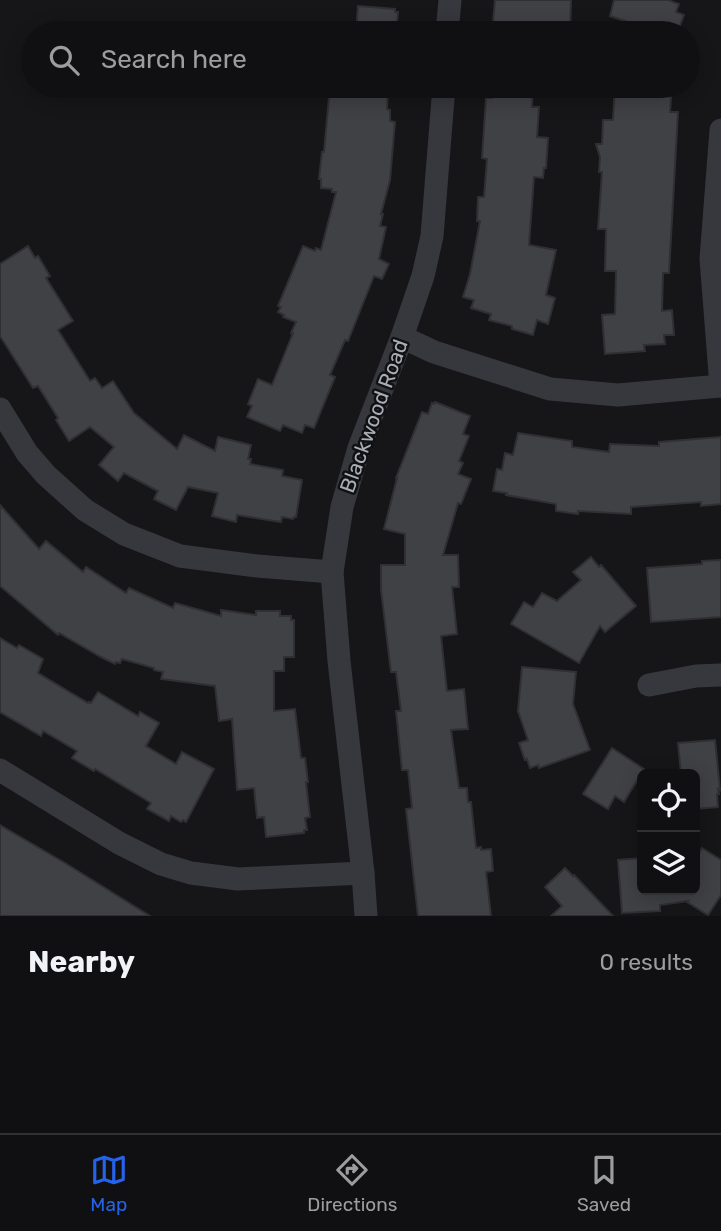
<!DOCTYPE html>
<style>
body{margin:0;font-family:Rubik,sans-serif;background:#1e1e20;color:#f1f3f6}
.controls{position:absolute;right:21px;bottom:21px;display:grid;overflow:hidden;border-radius:10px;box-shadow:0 4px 18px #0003}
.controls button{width:63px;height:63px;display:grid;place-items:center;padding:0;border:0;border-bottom:2px solid #303032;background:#101012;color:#f1f3f6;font:35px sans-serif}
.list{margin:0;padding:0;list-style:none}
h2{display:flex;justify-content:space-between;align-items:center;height:91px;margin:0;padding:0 28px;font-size:30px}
h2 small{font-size:23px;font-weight:400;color:#9c9d9f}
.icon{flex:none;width:38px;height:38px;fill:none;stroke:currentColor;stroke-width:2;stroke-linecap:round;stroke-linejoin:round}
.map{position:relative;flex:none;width:721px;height:916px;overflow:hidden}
.search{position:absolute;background:#101012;box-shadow:0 4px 18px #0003;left:21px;right:21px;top:21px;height:77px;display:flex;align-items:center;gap:18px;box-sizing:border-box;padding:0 24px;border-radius:38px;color:#9c9d9f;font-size:26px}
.sheet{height:217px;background:#101012}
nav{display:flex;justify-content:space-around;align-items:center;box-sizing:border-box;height:98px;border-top:2px solid #303032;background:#101012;font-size:19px;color:#9c9d9f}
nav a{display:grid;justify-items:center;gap:4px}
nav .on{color:#2563eb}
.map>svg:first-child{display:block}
.building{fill:#404145;stroke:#303034;stroke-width:2}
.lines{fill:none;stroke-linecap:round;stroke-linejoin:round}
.minor{stroke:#37383d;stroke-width:23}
.labels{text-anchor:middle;stroke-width:5;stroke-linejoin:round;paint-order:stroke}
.street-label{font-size:21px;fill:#a8adb8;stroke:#111113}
</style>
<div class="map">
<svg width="721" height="916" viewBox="0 0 721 916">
<rect width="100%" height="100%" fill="#161618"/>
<g class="building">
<path d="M495 0H571L570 33H492Z"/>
<path d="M614 0H668L679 4 676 12 684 15 677 33H632L634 24 610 16Z"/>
<path d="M358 6 395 9V12H398L396 33H356Z"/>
<path d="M330 86H388L387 109 390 110V121L395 122 390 180 381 214H383L380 226 386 227 379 259 389 264 382 279 374 276 348 341 345 340 330 375 335 377 314 428 305 425 302 433 283 425 280 431 247 417 252 406 248 404 258 379 272 385 293 333H291L296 322 283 317 284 315 278 312 281 307 278 306 303 246 315 251 316 248 321 250 336 192H332V189L321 188V179H319L322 152H324Z"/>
<path d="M493 86H533L532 107H539L537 137 548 138 546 168H544L543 178 534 177 529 245 556 250 546 295 555 298 548 324 537 320 533 335 512 329V326L489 320 491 314 471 308 474 300 463 297 470 274 480 221H477L478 197H484L487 159 482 158 486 98H492Z"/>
<path d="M615 86H672L670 112H678L669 273H663L662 311 672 310 674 335H664L665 344 644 345 645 351 605 354 602 315 615 314 616 271H605L606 229H598L602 172H599L600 157 596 144H602L603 120H613Z"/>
<path d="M28 246 35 258 38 256 50 276 46 278 73 321 58 330 90 381 95 378 102 388 113 381 134 413 177 449 184 435 215 451 218 437 251 445 248 459H251L250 464 283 470 282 476 302 480 296 517H294L293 519 282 517 281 522 237 515 236 522 212 516 218 493 188 487 176 510 154 499 158 491 124 473 118 481 99 465 114 447 90 427 69 441 56 420 58 418 38 386 33 388 0 336V264Z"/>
<path d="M435 402 470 416 463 434 469 436 459 461 463 463 458 474 471 479 461 504 458 503 443 555H458L459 587H452L457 634 441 636 447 691 464 689 468 729 451 730 459 788H467L468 802H471L476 848 481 847V850L491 849 493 871 486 872 491 916H418L406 809 412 808 408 770H402L396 711H401L396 672H391L381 590V565H405V534L384 529 397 478H396L422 412 428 414 432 403 434 404Z"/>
<path d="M518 433 572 441V447L609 452 610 444 659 446V442L721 437V504L701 506V502L631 507V514L578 511V514L556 511V504L506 495 507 493 493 491 497 469 502 470 505 453 513 455Z"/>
<path d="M0 505 39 549 46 541 83 572 86 567 126 593 129 588 173 608 175 603 221 616V610L256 615V611H280V616H291V620H294V657H284V671H274V711L295 709 301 758H305L308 782H306L310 817 305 818 307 830H304V833L266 837 264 817 257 818 254 788 237 790 232 719 219 721 215 686 161 679 163 672 154 670V668L122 659 120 663 116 662 115 664 101 657 59 633 58 635 0 586Z"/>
<path d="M591 557 599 567 601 565 636 606 605 632 600 626 579 663 511 624 524 602 533 607 542 593 557 601 581 580 573 572Z"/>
<path d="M721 560V617L651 622 647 568 702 564V561Z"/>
<path d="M0 638 17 648 19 645 43 659 38 673 88 703 89 702 91 703 98 692 138 716 140 712 159 723 146 746 176 764 182 752 214 769 186 822 183 820 181 822 171 816 169 821 147 809 151 803 95 769 94 771 72 758 77 751 43 731 41 736 0 712Z"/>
<path d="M522 667 576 672 573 704 590 750 539 768 538 765 530 768 527 759 525 760 519 743 528 740 518 711Z"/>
<path d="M715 740 720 790 718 789 719 794H717L718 807 695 809V774H681L678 743Z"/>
<path d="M612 748 644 769 624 802 615 796 608 809 583 794Z"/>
<path d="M0 825 65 863 150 916H0Z"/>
<path d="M702 848 721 860V895L708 915 687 902 688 901 660 905V911L622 913 618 860 642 858V890H693V892L695 890V861Z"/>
<path d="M565 868 573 876 574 875 613 916H551L562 906 545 887Z"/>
</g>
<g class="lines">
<g class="minor">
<path d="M447 33 450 0"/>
<path d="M402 337 434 352 550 389 618 395 721 386"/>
<path d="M721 386 711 259 721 130"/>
<path d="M0 409 27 453 46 475 85 510 124 534 180 556 257 566 332 572"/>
<path d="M649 685 696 676 721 675"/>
<path d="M0 770 119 843 161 864 191 873 238 879 363 873"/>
<path d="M366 916 363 873 339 661 332 572 342 507 359 448 402 337 423 276 432 236 444 86"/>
</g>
</g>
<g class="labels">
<g class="street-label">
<text transform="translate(374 416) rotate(-70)" y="7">Blackwood Road</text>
</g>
</g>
</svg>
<div class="controls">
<button><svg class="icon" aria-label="locate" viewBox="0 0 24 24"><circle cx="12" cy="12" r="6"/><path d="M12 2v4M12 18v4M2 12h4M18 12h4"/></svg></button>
<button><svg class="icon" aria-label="layers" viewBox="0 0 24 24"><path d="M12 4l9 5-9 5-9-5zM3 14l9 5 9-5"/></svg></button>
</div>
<div class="search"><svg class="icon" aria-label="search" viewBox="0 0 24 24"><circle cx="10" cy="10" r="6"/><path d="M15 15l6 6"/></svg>Search here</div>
</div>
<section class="sheet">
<h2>Nearby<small>0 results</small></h2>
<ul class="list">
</ul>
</section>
<nav>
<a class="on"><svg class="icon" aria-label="map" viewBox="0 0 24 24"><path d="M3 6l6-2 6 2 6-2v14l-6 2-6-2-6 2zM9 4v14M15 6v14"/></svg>Map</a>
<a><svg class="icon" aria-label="directions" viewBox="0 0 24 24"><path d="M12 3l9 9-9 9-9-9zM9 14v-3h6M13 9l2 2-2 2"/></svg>Directions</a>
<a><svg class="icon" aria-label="saved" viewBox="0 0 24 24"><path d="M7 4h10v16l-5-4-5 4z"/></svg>Saved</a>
</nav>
